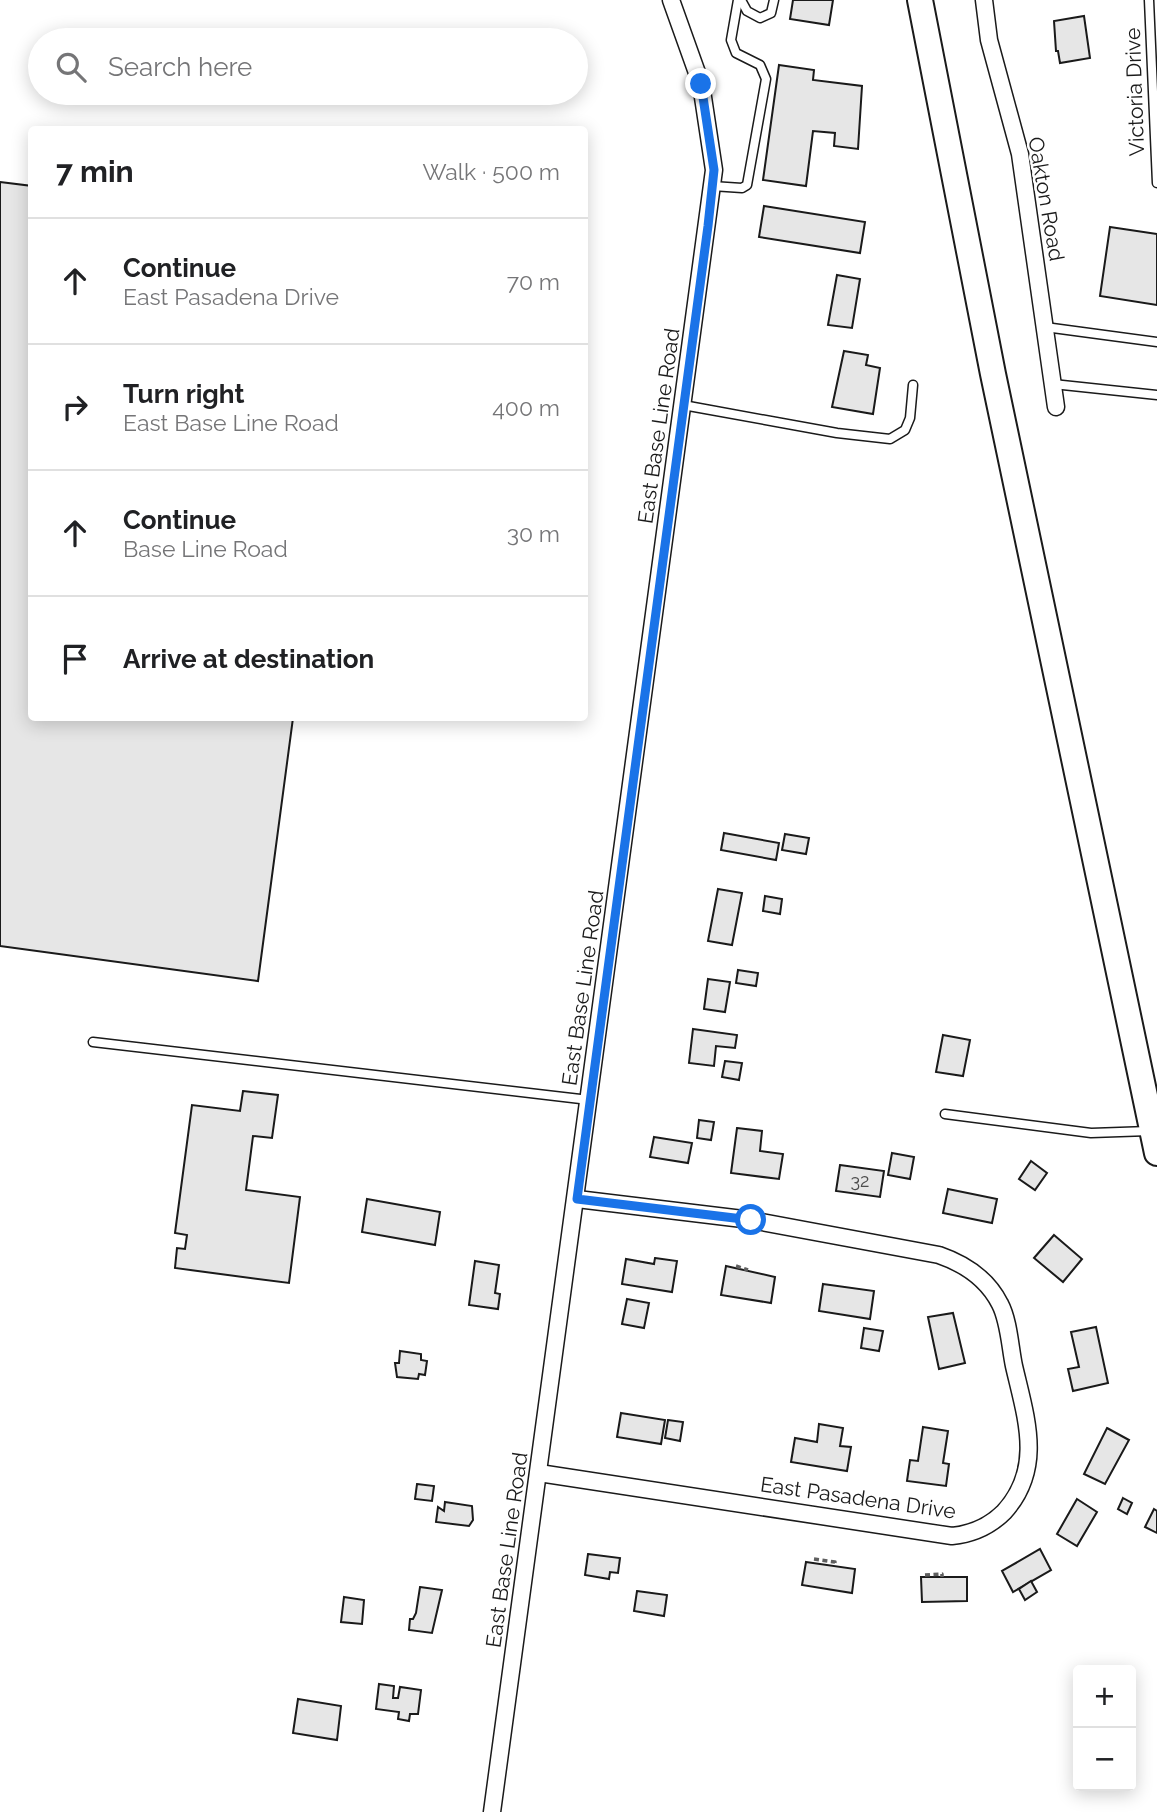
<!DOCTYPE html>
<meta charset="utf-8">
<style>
body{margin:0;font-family:Raleway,sans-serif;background:#f6f6f6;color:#202124}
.controls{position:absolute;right:21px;bottom:21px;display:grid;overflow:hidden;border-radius:7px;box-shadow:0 4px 18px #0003}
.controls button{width:63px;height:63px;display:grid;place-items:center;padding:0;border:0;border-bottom:2px solid #e0e0e0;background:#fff;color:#202124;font:35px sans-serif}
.stop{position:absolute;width:21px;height:21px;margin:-16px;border:5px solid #1a73e8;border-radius:50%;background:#fff}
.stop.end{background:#1a73e8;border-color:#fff;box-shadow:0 2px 7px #0008}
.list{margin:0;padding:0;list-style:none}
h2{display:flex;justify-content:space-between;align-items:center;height:91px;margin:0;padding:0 28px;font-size:30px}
h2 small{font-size:23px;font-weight:400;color:#757577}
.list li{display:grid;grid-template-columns:46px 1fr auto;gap:21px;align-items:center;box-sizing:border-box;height:126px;padding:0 28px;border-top:2px solid #e0e0e0}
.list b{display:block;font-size:26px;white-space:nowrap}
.list p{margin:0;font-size:23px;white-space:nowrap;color:#757577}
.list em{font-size:23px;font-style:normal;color:#757577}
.icon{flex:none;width:38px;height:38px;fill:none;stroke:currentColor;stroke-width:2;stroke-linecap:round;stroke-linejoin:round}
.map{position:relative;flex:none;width:1157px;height:1812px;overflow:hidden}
.search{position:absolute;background:#fff;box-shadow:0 4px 18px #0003;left:28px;top:28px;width:560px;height:77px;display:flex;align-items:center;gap:18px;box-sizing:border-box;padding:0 24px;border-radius:38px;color:#757577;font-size:26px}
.panel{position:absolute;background:#fff;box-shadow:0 4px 18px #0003;left:28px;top:126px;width:560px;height:595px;border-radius:7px}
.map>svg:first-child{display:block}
.building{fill:#e6e6e6;stroke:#1a1a1a;stroke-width:2}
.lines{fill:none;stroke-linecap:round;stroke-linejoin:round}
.lane-casing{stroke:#1a1a1a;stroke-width:11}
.street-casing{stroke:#1a1a1a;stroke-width:19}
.primary-casing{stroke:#1a1a1a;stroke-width:28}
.path{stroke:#5f5f5f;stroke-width:3.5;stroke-dasharray:5 3.5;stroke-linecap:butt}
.lane{stroke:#fff;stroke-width:8}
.street{stroke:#fff;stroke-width:16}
.primary{stroke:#fff;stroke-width:24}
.route{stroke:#1a73e8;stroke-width:9}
.labels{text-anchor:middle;stroke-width:5;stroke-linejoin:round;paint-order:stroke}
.number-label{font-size:18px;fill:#4d4d4d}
.street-label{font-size:21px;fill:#1a1a1a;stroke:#fff}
</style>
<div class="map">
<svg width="1157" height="1812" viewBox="0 0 1157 1812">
<rect width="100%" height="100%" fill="#fff"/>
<g class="building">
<path d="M793 0H833L829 25 790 19Z"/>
<path d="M1084 16 1090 58 1060 63 1058 51H1056L1054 21Z"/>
<path d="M779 65 814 70 813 80 862 86 858 149 834 146 835 133 813 131 806 186 763 180Z"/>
<path d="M0 182 32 186V718H293L258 981 0 946Z"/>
<path d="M764 206 865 222 860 253 759 237Z"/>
<path d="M1110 227 1157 234V305L1100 296Z"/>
<path d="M837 275 860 279 852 328 828 325Z"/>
<path d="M844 351 868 355 866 365 880 368 873 414 832 407Z"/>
<path d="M724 833 779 843 776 860 721 850Z"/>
<path d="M785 834 809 838 806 854 782 850Z"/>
<path d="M718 889 742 893 732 945 708 941Z"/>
<path d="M765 896 782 899 780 914 763 911Z"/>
<path d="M738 970 758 973 756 986 736 983Z"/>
<path d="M708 979 730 982 725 1012 704 1009Z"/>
<path d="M693 1029 737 1035 735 1048 716 1046 714 1066 689 1063Z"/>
<path d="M943 1035 970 1040 963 1076 936 1072Z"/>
<path d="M725 1061 742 1063 739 1080 722 1077Z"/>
<path d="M243 1091 278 1095 272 1138 253 1136 246 1190 300 1197 289 1283 175 1268 177 1248 185 1249 187 1235 175 1233 192 1105 240 1111Z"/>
<path d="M699 1120 714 1122 711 1140 697 1138Z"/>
<path d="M737 1128 762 1131 760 1151 783 1154 779 1179 731 1173Z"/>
<path d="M654 1137 692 1143 688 1163 650 1157Z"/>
<path d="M892 1153 914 1157 910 1179 888 1175Z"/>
<path d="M1031 1161 1047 1173 1035 1190 1019 1179Z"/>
<path d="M840 1165 884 1171 880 1197 836 1191Z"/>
<path d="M948 1189 997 1199 992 1223 943 1213Z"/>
<path d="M367 1199 440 1212 435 1245 362 1232Z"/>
<path d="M1054 1235 1082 1259 1063 1282 1034 1258Z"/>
<path d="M655 1258 677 1261 672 1292 622 1284 626 1259 654 1264Z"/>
<path d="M475 1261 499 1265 495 1293 500 1294 498 1309 469 1305Z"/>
<path d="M726 1266 775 1277 771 1303 721 1295Z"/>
<path d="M823 1284 874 1291 870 1319 819 1311Z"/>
<path d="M627 1299 649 1303 644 1328 622 1324Z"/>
<path d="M953 1313 965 1363 939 1369 928 1317Z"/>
<path d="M1096 1327 1108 1383 1073 1391 1068 1369 1079 1367 1071 1332Z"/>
<path d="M864 1328 883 1331 879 1351 861 1348Z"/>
<path d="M400 1351 421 1354V1360L427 1361 425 1375 419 1374 418 1379 397 1377 395 1363H399Z"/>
<path d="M621 1413 665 1420 661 1444 617 1437Z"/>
<path d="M668 1420 683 1422 680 1441 665 1438Z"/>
<path d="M819 1424 843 1428 840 1446 851 1447 847 1471 791 1462 795 1438 817 1442Z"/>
<path d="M923 1427 948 1431 943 1463 949 1464 946 1486 907 1481 910 1460 918 1461Z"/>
<path d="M1107 1428 1129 1440 1105 1484 1084 1474Z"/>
<path d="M417 1484 434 1486 432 1501 415 1499Z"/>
<path d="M1123 1498 1132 1503 1127 1514 1118 1509Z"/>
<path d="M1077 1499 1097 1512 1077 1546 1057 1534Z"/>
<path d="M445 1502 472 1506 473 1520 469 1526 436 1522 438 1507 444 1511Z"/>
<path d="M1154 1509 1157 1511V1533L1145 1527Z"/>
<path d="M1040 1549 1051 1570 1013 1592 1002 1571Z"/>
<path d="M588 1554 620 1558 618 1573 610 1572 609 1579 585 1575Z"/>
<path d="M806 1562 855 1569 852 1593 802 1585Z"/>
<path d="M921 1577H967V1601L922 1602Z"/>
<path d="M1031 1581 1037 1592 1025 1600 1019 1589Z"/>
<path d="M420 1587 442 1590 432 1633 409 1630 410 1619H413L416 1613Z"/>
<path d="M637 1591 667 1595 664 1616 634 1611Z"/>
<path d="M344 1597 364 1600 362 1624 341 1622Z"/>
<path d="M379 1684 394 1686 393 1698H398L400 1687 421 1690 418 1714H410L409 1721 398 1719 399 1712 376 1709Z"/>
<path d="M298 1699 341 1706 337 1740 293 1733Z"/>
</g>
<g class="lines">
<defs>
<g id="lane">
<path d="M741 0 747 11 760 18 771 13 774 0"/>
<path d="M1149 0 1157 183"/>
<path d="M712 186 742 188 747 185 766 79 760 65 736 53 731 40 738 0"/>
<path d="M1045 327 1157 342"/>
<path d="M1053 384 1157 395"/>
<path d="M683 405 837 433 890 439 905 430 910 418 913 385"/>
<path d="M93 1042 589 1100"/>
<path d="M945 1114 1091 1133 1149 1131"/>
</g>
<g id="street">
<path d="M984 0 989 40 1020 154 1056 407"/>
<path d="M539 1473 952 1536C972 1534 990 1526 1004 1512 1044 1468 1026 1418 1014 1366 1010 1347 1009 1321 1000 1304 987 1278 965 1264 939 1255L751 1220 577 1199"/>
<path d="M492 1812 714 170 701 84 671 0"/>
</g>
<path id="primary" d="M920 0 993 374 1157 1153"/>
</defs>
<use href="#lane" class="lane-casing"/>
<use href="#street" class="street-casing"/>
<use href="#primary" class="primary-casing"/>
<g class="path">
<path d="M736 1266 748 1270"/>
<path d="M814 1559 835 1562 834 1566"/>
<path d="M925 1575 942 1574V1577"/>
</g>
<use href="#lane" class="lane"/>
<use href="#street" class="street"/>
<use href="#primary" class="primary"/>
</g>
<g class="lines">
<path class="route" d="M701 84 714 170 708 226 577 1199 751 1220"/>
</g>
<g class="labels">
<g class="number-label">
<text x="860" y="1187">32</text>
</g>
<g class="street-label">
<text transform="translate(1135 92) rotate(-92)" y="7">Victoria Drive</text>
<text transform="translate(1046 199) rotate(80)" y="7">Oakton Road</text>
<text transform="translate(659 426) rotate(-82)" y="7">East Base Line Road</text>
<text transform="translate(583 988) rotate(-82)" y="7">East Base Line Road</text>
<text transform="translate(858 1498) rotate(8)" y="7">East Pasadena Drive</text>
<text transform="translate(507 1550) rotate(-82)" y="7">East Base Line Road</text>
</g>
</g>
</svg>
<div class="controls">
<button>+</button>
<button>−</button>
</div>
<div class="stop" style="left:751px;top:1220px"></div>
<div class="stop end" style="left:701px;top:84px"></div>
<div class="search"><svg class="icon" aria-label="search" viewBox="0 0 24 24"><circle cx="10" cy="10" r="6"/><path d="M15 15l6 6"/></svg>Search here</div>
<section class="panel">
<h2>7 min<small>Walk · 500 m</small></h2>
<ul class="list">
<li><svg class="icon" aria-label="ahead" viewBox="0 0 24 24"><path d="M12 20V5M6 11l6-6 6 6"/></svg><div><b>Continue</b><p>East Pasadena Drive</p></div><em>70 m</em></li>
<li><svg class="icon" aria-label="right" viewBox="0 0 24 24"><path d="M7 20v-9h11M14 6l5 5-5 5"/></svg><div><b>Turn right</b><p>East Base Line Road</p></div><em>400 m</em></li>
<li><svg class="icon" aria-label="ahead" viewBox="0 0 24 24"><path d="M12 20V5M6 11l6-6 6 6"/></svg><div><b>Continue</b><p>Base Line Road</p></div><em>30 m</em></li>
<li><svg class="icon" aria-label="arrive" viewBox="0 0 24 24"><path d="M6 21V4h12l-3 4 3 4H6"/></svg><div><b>Arrive at destination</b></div></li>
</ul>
</section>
</div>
